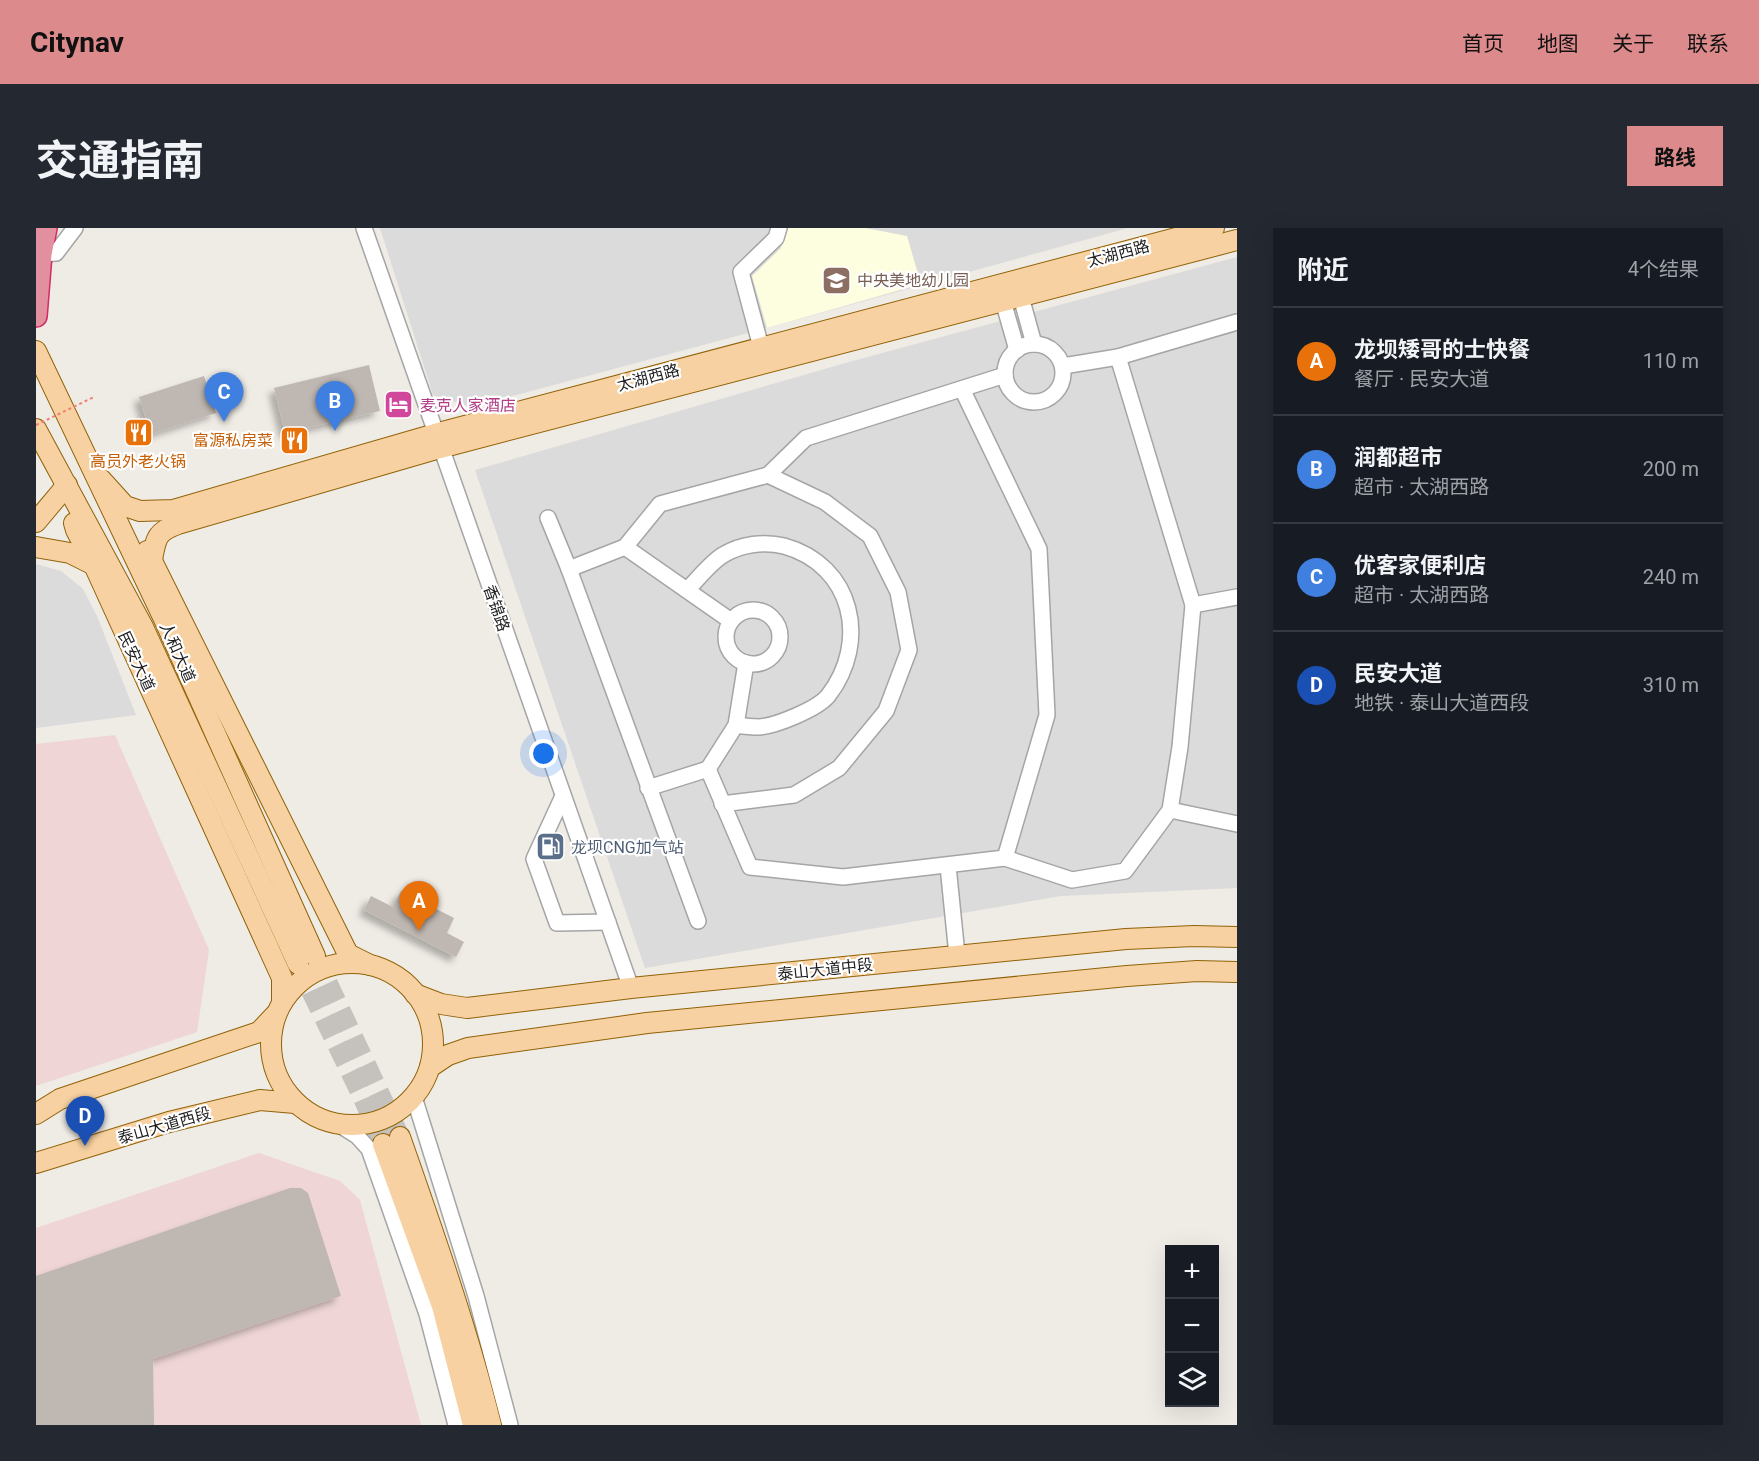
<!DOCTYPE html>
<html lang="zh">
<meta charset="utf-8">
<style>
body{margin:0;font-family:Roboto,"Noto Sans SC",sans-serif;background:#242831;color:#f1f3f6}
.controls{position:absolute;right:18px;bottom:18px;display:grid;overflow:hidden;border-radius:0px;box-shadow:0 6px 24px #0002}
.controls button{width:54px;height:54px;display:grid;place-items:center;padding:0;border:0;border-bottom:2px solid #363941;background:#171b24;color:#f1f3f6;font:30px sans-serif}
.you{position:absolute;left:508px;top:526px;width:21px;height:21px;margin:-15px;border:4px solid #fff;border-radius:50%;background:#1a73e8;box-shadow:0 0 0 9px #1a73e833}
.badge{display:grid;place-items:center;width:39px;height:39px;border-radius:50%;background:#dc8a8c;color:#fff;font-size:20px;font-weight:700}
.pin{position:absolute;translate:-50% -50px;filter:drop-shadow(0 2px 3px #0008)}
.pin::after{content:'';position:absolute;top:32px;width:21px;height:18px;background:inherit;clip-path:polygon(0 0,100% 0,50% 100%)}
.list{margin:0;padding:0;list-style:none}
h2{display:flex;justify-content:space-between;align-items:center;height:78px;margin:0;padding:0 24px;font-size:26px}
h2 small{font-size:20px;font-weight:400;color:#9ea1a6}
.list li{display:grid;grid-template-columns:39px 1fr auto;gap:18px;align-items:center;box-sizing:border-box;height:108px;padding:0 24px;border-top:2px solid #363941}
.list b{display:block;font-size:22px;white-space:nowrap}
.list p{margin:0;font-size:20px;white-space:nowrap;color:#9ea1a6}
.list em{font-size:20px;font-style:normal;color:#9ea1a6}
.icon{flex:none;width:33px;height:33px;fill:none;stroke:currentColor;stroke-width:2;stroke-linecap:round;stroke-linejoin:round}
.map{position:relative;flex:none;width:1201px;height:1197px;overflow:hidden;border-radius:0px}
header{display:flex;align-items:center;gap:36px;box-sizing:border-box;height:84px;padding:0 30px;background:#dc8a8c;color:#111}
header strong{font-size:28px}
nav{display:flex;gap:33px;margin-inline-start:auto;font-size:21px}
.intro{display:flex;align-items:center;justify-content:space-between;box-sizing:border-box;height:144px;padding:0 36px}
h1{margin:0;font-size:42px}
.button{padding:15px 27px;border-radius:0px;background:#dc8a8c;color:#111;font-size:21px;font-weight:700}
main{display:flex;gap:36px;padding:0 36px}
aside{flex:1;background:#171b24;border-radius:0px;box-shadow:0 6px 24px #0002}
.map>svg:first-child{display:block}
.residential{fill:#dcdbdb}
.commercial{fill:#efd5d5}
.education{fill:#fdfddf}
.building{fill:#bfb7b1;filter:url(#shadow)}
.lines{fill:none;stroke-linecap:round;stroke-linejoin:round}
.major-tunnel{stroke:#c5c2bd;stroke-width:20;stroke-dasharray:20 10;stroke-linecap:butt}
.minor-casing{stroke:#a5a5a5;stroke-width:18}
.major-casing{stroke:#916207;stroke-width:22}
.highway-casing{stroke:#d22c67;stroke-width:24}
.minor{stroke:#fff;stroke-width:15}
.major{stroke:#f7d1a1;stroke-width:20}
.highway{stroke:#e290a0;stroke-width:21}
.path-bridge{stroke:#f37d71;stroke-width:2;stroke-dasharray:3 3;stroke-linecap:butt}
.labels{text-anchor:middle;stroke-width:4.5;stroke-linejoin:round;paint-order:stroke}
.street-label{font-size:16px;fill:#1e1e1e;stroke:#fff}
.education-label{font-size:16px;fill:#785e54;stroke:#fff;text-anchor:start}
.hotel-label{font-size:16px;fill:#b23c85;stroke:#fff;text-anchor:start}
.food-label{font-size:16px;fill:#c56008;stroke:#fff;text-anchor:end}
.service-label{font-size:16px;fill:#4e5e75;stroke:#fff;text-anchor:start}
</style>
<header>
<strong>Citynav</strong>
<nav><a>首页</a><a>地图</a><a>关于</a><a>联系</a></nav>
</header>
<div class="intro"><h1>交通指南</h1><a class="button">路线</a></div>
<main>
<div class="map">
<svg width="1201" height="1197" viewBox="0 0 1201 1197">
<defs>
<filter id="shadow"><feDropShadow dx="-5.5" dy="5.5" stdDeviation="3" flood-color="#0004"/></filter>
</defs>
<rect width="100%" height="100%" fill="#efebe5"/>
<g class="residential">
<path d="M344 0H1092L731 100 435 179 397 167Z"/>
<path d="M1201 29V660L1025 668 609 740 439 242 813 134Z"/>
<path d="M0 336 25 343 47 361 61 388 100 487 0 500Z"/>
</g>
<g class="commercial">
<path d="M79 507 173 722 161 804 0 858V516Z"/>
<path d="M223 925 304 953 324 972 385 1197H0V1000Z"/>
</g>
<path class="education" d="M749 0H829L871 8 885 56 731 100 716 48 745 20Z"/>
<g class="building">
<path d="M333 137 344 183 249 205 238 160Z"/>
<path d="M168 148 180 185 115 206 103 169Z"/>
<path d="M365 663 418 690 411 705 428 714 420 729 328 682 335 668 357 679Z"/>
<path d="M254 960H265L272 965 305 1068 117 1131 118 1197H0V1048Z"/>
</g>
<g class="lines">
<g class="major-tunnel">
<path d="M279 728 364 909"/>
<path d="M262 736 327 870 347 916"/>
</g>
<defs>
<g id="minor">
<path d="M328 0 595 760"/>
<path d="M5 26 20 25 39 0"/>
<path d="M985 69 998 116"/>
<path d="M967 73 981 122"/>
<circle cx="998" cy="145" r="29"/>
<path d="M725 119 705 44 740 10 743 0"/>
<path d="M1082 129 1157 377 1201 369"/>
<path d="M1027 138 1082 129 1201 94"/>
<path d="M926 161 1003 321 1011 487 969 630"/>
<path d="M512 290 533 341 662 693"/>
<path d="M589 319 695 393"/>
<path d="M533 341 589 319 624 276 732 247 770 210 969 147"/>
<path d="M651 362C662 351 674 335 687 327 705 316 729 313 748 318 817 337 834 414 792 468 781 481 740 498 723 499 715 499 707 498 700 497"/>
<circle cx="717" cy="409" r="27"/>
<path d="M710 435 700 497 672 541 714 639 807 649 969 630 1036 652 1089 643 1134 582 1144 519 1157 377"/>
<path d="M612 560 672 541"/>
<path d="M527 568 498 631 521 695 572 694"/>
<path d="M686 576 758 567 803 540 850 483 873 422 862 364 834 308 789 274 732 247"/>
<path d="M1134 582 1201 596"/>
<path d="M912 638 921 727"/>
<path d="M378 869 440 1068 474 1197"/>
<path d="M302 896 321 908 333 921 391 1086 420 1197"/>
</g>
<g id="major">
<path d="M0 123 127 389 279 728"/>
<path d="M0 201 107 399 262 736"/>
<path d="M60 246 89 278 104 283 137 282 399 206 1178 0"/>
<path d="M0 294 31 257"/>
<path d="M38 295 40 302 58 337 246 750V771"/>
<path d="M0 319 34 325 58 337"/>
<path d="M111 323 312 726 334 737"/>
<path d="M116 332C120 310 120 304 142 296L404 220 1201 12"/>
<circle cx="316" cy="816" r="81"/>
<path d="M379 766 405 776 431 780 595 760 1090 711 1158 708 1201 709"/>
<path d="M394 839 412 827 432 820 611 795 1091 748 1161 743 1201 744"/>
<path d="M0 886 24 871 223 804 239 787"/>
<path d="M364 909C397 1004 431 1099 455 1197"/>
<path d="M347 916 406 1078 437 1197"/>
<path d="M0 935 133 894 224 872 259 875"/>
</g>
<path id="highway" d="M0 88 5 26 10 0"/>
</defs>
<use href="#minor" class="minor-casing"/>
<use href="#major" class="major-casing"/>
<use href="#highway" class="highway-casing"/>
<use href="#minor" class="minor"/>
<use href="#major" class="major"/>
<use href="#highway" class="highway"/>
<path class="path-bridge" d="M0 197 58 169"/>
</g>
<defs>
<symbol id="school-square" viewBox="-11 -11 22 22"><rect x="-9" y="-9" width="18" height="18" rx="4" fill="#8d6e63" stroke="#fff"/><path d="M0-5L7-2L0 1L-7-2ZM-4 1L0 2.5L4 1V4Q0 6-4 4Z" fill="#fff"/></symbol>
<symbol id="hotel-square" viewBox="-11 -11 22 22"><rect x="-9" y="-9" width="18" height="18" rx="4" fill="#d1479c" stroke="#fff"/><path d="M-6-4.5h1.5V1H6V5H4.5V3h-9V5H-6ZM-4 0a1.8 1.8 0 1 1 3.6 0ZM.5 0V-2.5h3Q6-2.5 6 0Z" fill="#fff"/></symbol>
<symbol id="restaurant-square" viewBox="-11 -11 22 22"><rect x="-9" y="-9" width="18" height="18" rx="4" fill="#e8710a" stroke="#fff"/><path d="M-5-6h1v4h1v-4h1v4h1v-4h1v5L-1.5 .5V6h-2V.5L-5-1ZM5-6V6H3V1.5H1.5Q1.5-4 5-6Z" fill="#fff"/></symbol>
<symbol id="fuel-square" viewBox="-11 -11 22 22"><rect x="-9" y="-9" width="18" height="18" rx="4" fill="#5c6f8a" stroke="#fff"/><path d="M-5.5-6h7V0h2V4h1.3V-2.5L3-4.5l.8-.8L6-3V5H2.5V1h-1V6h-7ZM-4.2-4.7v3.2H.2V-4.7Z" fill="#fff"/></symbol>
</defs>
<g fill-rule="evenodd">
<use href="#school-square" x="784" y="36" width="33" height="33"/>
<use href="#hotel-square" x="346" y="160" width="33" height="33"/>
<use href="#restaurant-square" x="86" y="188" width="33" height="33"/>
<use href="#restaurant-square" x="242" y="196" width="33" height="33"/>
<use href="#fuel-square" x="498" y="602" width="33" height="33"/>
</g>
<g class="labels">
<g class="street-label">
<text transform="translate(1082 25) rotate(-15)" y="6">太湖西路</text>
<text transform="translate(612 149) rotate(-15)" y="6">太湖西路</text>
<text transform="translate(461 380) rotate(71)" y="6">香锦路</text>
<text transform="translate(142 424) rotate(66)" y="6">人和大道</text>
<text transform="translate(101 433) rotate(65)" y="6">民安大道</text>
<text transform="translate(789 741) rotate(-6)" y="6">泰山大道中段</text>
<text transform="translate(128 897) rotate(-16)" y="6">泰山大道西段</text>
</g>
<g class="education-label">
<text x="821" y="58">中央美地幼儿园</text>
</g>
<g class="hotel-label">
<text x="384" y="183">麦克人家酒店</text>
</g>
<g class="food-label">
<text x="237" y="218">富源私房菜</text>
<text x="102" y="239" text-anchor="middle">高员外老火锅</text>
</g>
<g class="service-label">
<text x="535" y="625">龙坝CNG加气站</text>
</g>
</g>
</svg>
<div class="controls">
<button>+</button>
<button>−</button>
<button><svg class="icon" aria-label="layers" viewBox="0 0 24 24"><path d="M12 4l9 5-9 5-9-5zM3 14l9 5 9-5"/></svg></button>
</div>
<div class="you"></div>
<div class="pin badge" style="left:383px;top:703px;background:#e8710a">A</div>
<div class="pin badge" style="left:299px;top:203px;background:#3f7fe0">B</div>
<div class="pin badge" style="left:188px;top:194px;background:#3f7fe0">C</div>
<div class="pin badge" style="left:49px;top:918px;background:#1a4fb4">D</div>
</div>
<aside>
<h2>附近<small>4个结果</small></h2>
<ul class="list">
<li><span class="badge" style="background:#e8710a">A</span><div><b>龙坝矮哥的士快餐</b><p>餐厅 · 民安大道</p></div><em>110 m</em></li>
<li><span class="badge" style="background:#3f7fe0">B</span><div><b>润都超市</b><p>超市 · 太湖西路</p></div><em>200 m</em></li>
<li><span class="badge" style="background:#3f7fe0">C</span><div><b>优客家便利店</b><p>超市 · 太湖西路</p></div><em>240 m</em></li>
<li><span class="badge" style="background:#1a4fb4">D</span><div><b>民安大道</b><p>地铁 · 泰山大道西段</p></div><em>310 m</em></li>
</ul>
</aside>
</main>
